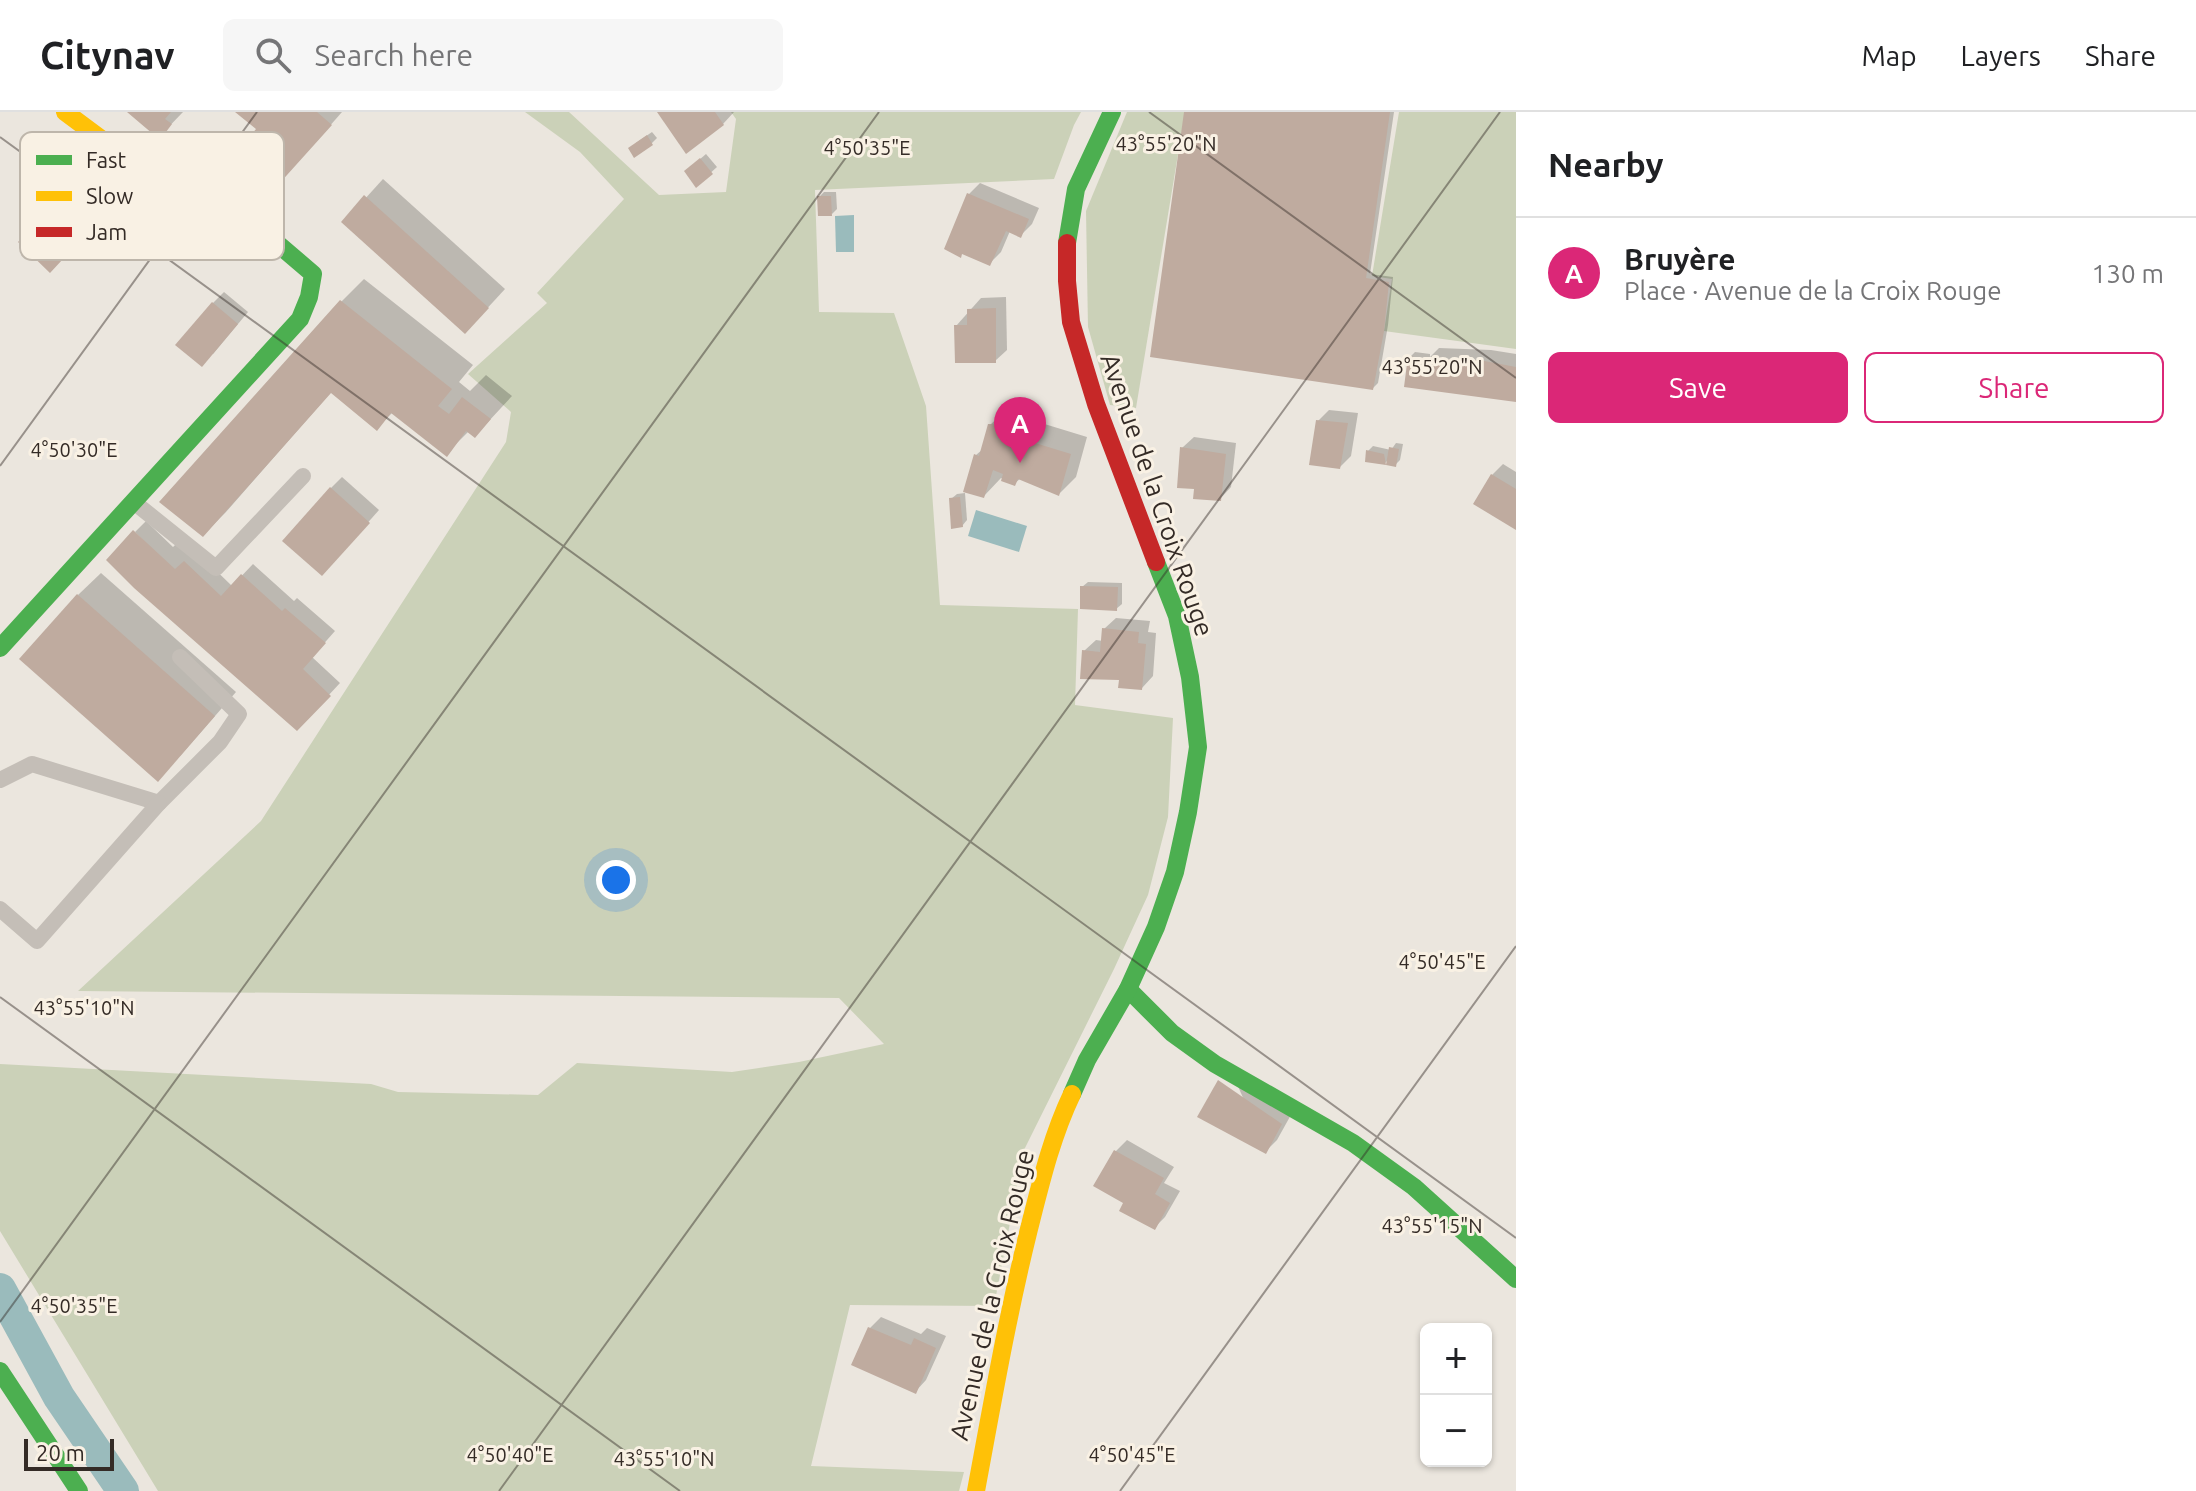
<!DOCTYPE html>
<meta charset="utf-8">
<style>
body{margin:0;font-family:Ubuntu,sans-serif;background:#f6f6f6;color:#202124}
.controls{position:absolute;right:24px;bottom:24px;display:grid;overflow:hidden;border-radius:12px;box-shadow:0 2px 6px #0004}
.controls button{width:72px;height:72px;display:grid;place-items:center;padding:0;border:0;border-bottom:2px solid #e0e0e0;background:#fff;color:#202124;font:40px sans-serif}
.scale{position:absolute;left:24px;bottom:20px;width:90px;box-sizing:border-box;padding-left:8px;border:4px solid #342b26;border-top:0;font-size:22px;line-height:28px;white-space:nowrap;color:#342b26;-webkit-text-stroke:6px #f9f1e4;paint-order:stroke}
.you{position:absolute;left:616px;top:768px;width:28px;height:28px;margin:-20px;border:6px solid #fff;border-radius:50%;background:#1a73e8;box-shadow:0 0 0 12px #1a73e833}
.badge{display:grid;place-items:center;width:52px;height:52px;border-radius:50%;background:#db2777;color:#fff;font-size:26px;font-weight:700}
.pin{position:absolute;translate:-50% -66px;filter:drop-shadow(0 2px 4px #0008)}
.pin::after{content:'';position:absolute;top:42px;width:28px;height:24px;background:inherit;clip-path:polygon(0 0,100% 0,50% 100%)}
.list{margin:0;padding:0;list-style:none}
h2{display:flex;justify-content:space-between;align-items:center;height:104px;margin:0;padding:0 32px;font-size:34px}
h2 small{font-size:26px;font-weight:400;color:#757577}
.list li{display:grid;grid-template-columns:52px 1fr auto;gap:24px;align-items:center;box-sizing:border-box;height:112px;padding:0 32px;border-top:2px solid #e0e0e0}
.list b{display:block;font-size:30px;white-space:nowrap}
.list p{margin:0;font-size:26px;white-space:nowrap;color:#757577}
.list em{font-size:26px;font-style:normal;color:#757577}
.actions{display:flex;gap:16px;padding:24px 32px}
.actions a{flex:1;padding:18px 0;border:2px solid #db2777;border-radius:12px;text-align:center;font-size:28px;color:#db2777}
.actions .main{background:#db2777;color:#fff}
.icon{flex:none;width:44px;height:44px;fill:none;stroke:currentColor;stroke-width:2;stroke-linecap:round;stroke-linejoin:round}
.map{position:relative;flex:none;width:1516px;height:1379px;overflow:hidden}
header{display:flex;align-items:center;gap:48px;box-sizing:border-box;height:112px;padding:0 40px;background:#fff;border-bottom:2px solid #e0e0e0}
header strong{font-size:38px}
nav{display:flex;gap:44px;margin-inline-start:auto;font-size:28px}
.search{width:560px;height:72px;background:#f6f6f6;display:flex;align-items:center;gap:20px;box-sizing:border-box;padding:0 28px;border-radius:12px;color:#757577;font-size:30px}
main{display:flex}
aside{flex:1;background:#fff}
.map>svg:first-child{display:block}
.green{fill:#cbd1b8}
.water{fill:#9abbbc}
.shadow{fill:#0003}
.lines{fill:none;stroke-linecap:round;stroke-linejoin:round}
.canal{stroke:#9abbbc;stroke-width:32}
.building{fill:#bfab9f}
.lane{stroke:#c4beb7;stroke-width:16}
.fast{stroke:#4caf50;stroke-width:18}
.slow{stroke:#ffc107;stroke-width:18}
.jam{stroke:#c62828;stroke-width:18}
.ticks{fill:none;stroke:#342b26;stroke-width:2;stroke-opacity:0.45}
.labels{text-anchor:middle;stroke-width:6;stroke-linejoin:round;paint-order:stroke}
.street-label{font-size:26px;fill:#342b26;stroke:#f9f1e4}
.key{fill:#f9f1e4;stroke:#beb6ab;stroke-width:2}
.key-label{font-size:22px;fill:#342b26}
.ticks-label{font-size:20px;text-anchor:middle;fill:#342b26;stroke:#f9f1e4;stroke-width:6;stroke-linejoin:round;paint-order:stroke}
</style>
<header>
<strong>Citynav</strong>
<div class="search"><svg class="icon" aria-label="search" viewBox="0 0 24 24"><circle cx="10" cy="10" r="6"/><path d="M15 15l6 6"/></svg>Search here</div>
<nav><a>Map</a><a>Layers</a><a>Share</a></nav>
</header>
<main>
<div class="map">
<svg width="1516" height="1379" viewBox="0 0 1516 1379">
<rect width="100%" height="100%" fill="#ebe6de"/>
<g class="green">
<path d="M525 0H569L659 83 726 80 736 7 731 0H1081L1074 13 1054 67 815 78 819 200 894 201 926 294 940 493 1078 497 1075 593 1173 606 1168 705 1148 783 1114 857 1024 1038 994 1194 850 1193 811 1354 964 1360 959 1379H158L0 1119V952L371 972 398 980 538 983 577 951 732 960 799 950 884 932 839 886 78 879 261 709 506 330 511 300 468 262 547 191 537 181 624 87 580 40Z"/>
<path d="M1127 0H1185L1136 296 1110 293 1088 215 1086 99Z"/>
<path d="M1399 0H1516V237L1384 219 1392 167 1372 164Z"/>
</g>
<g class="water">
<path d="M854 103V140H836L835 104Z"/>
<path d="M976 398 1027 414 1019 440 968 424Z"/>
</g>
<g class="shadow">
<path d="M130 0H183L159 25Z"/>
<path d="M238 0H342L314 32 259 17Z"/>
<path d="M659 0H734L723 12Z"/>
<path d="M1186 0H1394L1370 162 1393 165 1388 213 1378 271 1373 276Z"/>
<path d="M652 20 657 26 652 31H636Z"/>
<path d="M706 42 717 55 697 73 692 54Z"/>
<path d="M383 67 505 177 482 202 344 110Z"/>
<path d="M980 71 1039 96 1032 112 1021 123 1010 119 1001 140 990 151 969 82Z"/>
<path d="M92 74 112 93 50 158 60 88 72 77 81 85Z"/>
<path d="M824 80H836L837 97 832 102 819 85Z"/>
<path d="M364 167 473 253 459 270 470 279 486 263 512 284 475 324 469 319 446 342 393 300 377 316 332 279 226 400 203 423 341 190Z"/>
<path d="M224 180 248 200 213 242V191Z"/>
<path d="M1006 185 1007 238 995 249 956 214 981 186Z"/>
<path d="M1439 236 1491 238 1516 242V288L1410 245 1415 240 1430 242V245Z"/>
<path d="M1008 296 1042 297 1038 310 1087 325 1076 365 1059 382 1021 366 1014 372 1001 366 984 384 976 343 983 337 990 313Z"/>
<path d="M1329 298 1358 301 1351 344 1340 355 1318 309Z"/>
<path d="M1194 325 1236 331 1231 375 1220 387 1196 376 1182 336Z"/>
<path d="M1396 331 1403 332 1400 348 1395 353 1388 348 1385 351 1368 339 1373 334 1391 338Z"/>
<path d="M1503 352 1516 360V416L1492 363Z"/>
<path d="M342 365 379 398 333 450 331 376Z"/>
<path d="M965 381 967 408 962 414 951 387 957 382Z"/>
<path d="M146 409 173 435 179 429 197 440 232 474 253 452 294 489 297 486 335 519 312 545 340 571 314 599 135 420Z"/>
<path d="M101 461 236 580 180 644 78 483Z"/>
<path d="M1088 470 1122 471V492L1116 497 1082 475Z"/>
<path d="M1116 506 1150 509 1148 520 1156 521 1153 564 1142 576 1121 566 1084 539 1096 528 1103 529 1104 517Z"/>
<path d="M1231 958 1292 1001 1277 1028 1266 1039Z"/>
<path d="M1127 1028 1174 1055 1164 1071 1180 1079 1165 1105 1154 1116 1126 1090 1096 1073 1116 1039Z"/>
<path d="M881 1205 921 1222 927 1216 946 1224 926 1268 915 1280 870 1216Z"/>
</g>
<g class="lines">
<path class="canal" d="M0 1177 59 1285 123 1379"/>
</g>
<g class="building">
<path d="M127 0H171L165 7 172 12 160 28Z"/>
<path d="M235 0H317L332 13 278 73 238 39 256 17Z"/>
<path d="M657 0H715L724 13 686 42Z"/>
<path d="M1184 0H1390L1366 166 1389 170 1384 219 1373 278 1150 245Z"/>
<path d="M647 23 653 33 634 46 628 36Z"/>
<path d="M700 46 713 62 696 76 684 59Z"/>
<path d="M967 81 1029 107 1021 126 1006 119 990 154 962 142 961 146 944 137Z"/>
<path d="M364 83 489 196 465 222 341 110Z"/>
<path d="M80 84 102 105 50 161 18 130 59 86 69 95Z"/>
<path d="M817 84H831L832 104H818Z"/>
<path d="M340 188 452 277 438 294 449 302 462 285 491 307 475 326 466 319 447 345 391 301 377 319 331 281 203 425 159 390Z"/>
<path d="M212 190 238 212 202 255 175 233Z"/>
<path d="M996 196V251H955L954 213H967V197Z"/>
<path d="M1408 244 1426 247 1479 248 1516 255V290L1404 275Z"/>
<path d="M1316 308 1348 311 1340 357 1309 353Z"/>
<path d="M988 312 1026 313 1022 327 1071 342 1059 384 1018 367 1015 374 1001 369 1003 362 993 358 984 386 963 380 974 342 979 344Z"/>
<path d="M1180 335 1226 342 1221 389 1193 387 1194 377 1177 376Z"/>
<path d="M1389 335 1399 337 1396 355 1386 353Z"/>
<path d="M1366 338 1384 342 1386 353 1365 350Z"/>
<path d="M1491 362 1516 377V418L1473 392Z"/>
<path d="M330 375 370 411 322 464 282 429Z"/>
<path d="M960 385 963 415 951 417 949 386Z"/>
<path d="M133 418 175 457 184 449 221 484 241 462 282 499 285 496 326 531 303 557 331 584 297 619 134 476 106 448Z"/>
<path d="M1080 474 1118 475 1117 499 1080 497Z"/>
<path d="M77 482 215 604 158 670 19 547Z"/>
<path d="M1102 516 1139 520 1138 531 1146 532 1142 578 1118 576 1119 568 1080 567 1082 538 1100 540Z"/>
<path d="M1218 968 1282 1012 1266 1042 1197 1005Z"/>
<path d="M1114 1038 1164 1066 1155 1082 1170 1091 1155 1118 1119 1099 1123 1091 1093 1074Z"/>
<path d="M868 1215 911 1233 914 1226 936 1236 916 1282 851 1253Z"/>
</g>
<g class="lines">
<g class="lane">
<path d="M135 391 216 456 303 364"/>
<path d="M0 668 32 652 159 691 220 630 239 602 180 545"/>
<path d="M0 797 37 829 159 691"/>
</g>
<g class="fast">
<path d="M1067 131 1076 77 1112 0"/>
<path d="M0 536 300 207 309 185 313 162 244 103 201 85"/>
<path d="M1128 877 1172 921 1215 952 1353 1031 1414 1075 1516 1167"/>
<path d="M1072 982 1087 948 1128 877 1156 815 1175 760 1188 700 1198 635 1190 565 1177 504 1156 450"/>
<path d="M0 1259 79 1379"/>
</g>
<g class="slow">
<path d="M65 0 116 38 201 85"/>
<path d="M976 1379C992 1293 1007 1206 1028 1121 1040 1074 1051 1026 1072 982"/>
</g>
<path class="jam" d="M1067 131V169L1071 210 1096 292 1156 450"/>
</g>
<path class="ticks" d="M1149 0 1516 266M0 25 1516 1126M0 354 257 0M0 885 680 1379M0 1210 879 0M499 1379 1500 0M1120 1379 1516 834"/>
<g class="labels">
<g class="street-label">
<text transform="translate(1157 383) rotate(71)" y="9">Avenue de la Croix Rouge</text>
<text transform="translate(992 1183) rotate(-77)" y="9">Avenue de la Croix Rouge</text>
</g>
</g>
<rect x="20" y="20" width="264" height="128" rx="12" class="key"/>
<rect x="36" y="43" width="36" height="10" fill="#4caf50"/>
<rect x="36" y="79" width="36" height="10" fill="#ffc107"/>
<rect x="36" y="115" width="36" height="10" fill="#c62828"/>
<g class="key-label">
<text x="86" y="56">Fast</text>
<text x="86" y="92">Slow</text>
<text x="86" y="128">Jam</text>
</g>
<g class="ticks-label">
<text x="1166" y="39">43°55'20"N</text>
<text x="867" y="43">4°50'35"E</text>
<text x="1432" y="262">43°55'20"N</text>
<text x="74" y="345">4°50'30"E</text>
<text x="1442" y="857">4°50'45"E</text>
<text x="84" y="903">43°55'10"N</text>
<text x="1432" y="1121">43°55'15"N</text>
<text x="74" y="1201">4°50'35"E</text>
<text x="510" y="1350">4°50'40"E</text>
<text x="1132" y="1350">4°50'45"E</text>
<text x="664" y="1354">43°55'10"N</text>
</g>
</svg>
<div class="controls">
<button>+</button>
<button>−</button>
</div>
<div class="scale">20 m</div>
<div class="you"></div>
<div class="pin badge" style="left:1020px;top:351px">A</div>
</div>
<aside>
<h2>Nearby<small></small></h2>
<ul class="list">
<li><span class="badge">A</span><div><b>Bruyère</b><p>Place · Avenue de la Croix Rouge</p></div><em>130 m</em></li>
</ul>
<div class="actions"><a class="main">Save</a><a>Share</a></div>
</aside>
</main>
